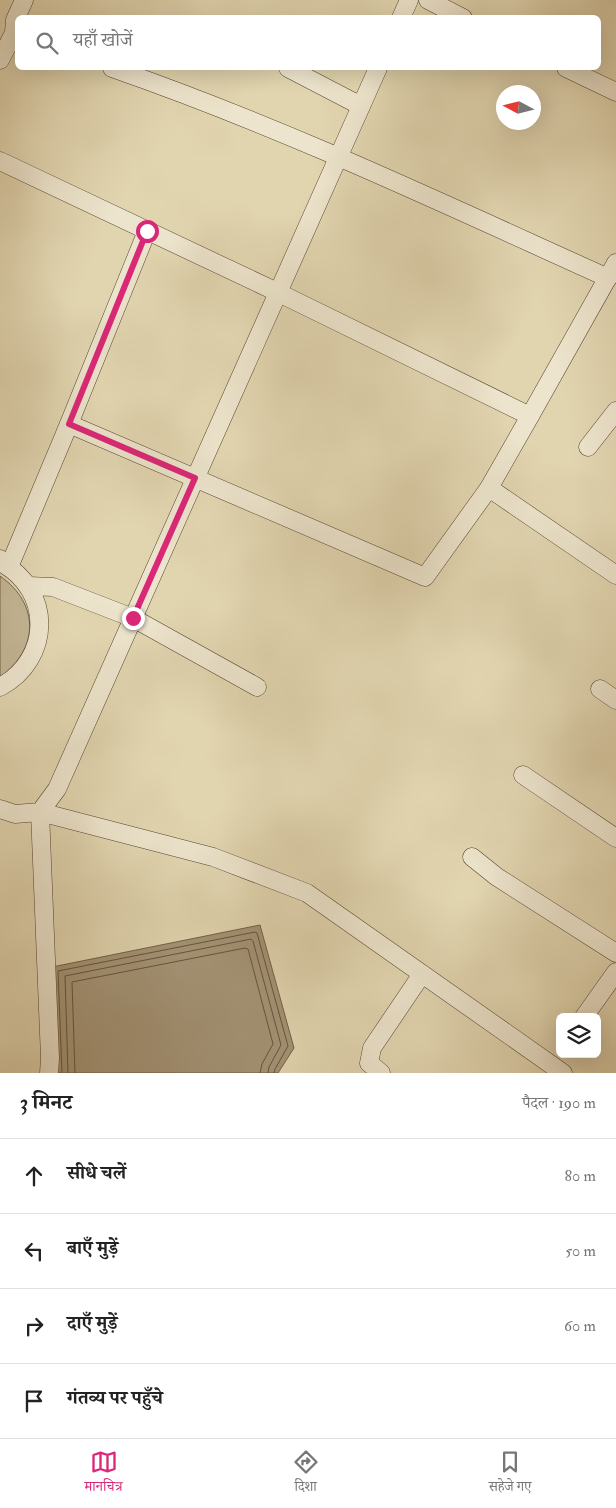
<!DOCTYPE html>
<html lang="hi">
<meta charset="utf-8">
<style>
body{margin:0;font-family:"IM FELL Double Pica","Noto Serif Devanagari",serif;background:#f6f6f6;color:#222}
.controls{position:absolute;right:15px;bottom:15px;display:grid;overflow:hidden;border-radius:8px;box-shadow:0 5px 20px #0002}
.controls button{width:45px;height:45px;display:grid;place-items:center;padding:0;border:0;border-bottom:1px solid #e0e0e0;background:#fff;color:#222;font:25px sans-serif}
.compass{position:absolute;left:496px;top:85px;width:45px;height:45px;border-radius:50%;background:#fff;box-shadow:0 5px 20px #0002;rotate:277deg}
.stop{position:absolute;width:15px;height:15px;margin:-11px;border:4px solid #db2777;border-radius:50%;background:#fff}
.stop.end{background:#db2777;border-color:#fff;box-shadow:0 1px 5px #0008}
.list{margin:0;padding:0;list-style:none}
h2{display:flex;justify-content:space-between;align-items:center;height:65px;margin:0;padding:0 20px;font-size:21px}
h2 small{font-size:16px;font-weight:400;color:#767676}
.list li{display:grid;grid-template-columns:32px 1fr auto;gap:15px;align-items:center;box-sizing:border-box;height:75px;padding:0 20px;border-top:1px solid #e0e0e0}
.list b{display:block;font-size:19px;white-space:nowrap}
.list em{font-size:16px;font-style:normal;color:#767676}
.icon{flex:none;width:28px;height:28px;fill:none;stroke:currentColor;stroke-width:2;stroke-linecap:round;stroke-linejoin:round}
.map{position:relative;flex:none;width:616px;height:1073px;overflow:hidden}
.search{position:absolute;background:#fff;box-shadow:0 5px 20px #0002;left:15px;right:15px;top:15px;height:55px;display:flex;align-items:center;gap:12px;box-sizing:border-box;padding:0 18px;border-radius:8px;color:#767676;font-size:19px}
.sheet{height:365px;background:#fff}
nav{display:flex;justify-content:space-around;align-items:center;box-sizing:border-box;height:70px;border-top:1px solid #e0e0e0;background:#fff;font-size:14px;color:#767676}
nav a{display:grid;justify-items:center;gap:2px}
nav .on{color:#db2777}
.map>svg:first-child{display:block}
.green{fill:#c2b493;stroke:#76644b}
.water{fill:#a39375;stroke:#736047}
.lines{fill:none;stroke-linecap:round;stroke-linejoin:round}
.shore{stroke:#67533c;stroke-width:1}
.minor-casing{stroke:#58442e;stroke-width:19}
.minor{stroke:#ece4cc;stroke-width:18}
.route{stroke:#db2777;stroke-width:6}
</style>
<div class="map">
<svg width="616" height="1073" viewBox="0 0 616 1073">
<rect width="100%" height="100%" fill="#e1d5b0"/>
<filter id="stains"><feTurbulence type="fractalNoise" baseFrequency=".004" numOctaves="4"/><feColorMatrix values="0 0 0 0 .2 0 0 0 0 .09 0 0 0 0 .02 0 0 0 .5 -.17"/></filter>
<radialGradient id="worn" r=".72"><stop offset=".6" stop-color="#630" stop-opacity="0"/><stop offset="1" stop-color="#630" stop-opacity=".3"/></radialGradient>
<path class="green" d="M0 576C40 604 39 649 0 677Z"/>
<path class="water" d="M260 925 294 1048 278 1073H57L52 967Z"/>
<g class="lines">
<g class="shore">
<path d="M62 1073 58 971 255 932 257 933 288 1046 275 1069 274 1073"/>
<path d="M68 1073 65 976 251 939 253 941 281 1045 269 1067 268 1073"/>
<path d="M75 1073 72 982 245 948 248 949 273 1044 262 1064 260 1073"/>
</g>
<defs>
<g id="minor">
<path d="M428 0 463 18"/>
<path d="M401 18 409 0"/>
<path d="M0 60 14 33 15 20 24 0"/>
<path d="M112 68C282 127 444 204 608 278"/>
<path d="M288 68 361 106"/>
<path d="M566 68 616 92"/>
<path d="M0 161 277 292 530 416 489 488 616 575"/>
<path d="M530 416 616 263"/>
<path d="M69 424 425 577 489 488"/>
<path d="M588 447 616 411"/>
<path d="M0 559 9 567 69 424 147 231"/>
<path d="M0 562C53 590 52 659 0 687"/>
<path d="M28 586 53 587 133 618 257 687"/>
<path d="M600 689 616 700"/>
<path d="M523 775 616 838"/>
<path d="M0 809 15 814 40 812 57 789 378 68"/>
<path d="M472 857 497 877 616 953"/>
<path d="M584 1017 616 972"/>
<path d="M49 1073 50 1058 40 812 213 857 307 893 563 1073"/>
<path d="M381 1073 369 1063 372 1048 422 974"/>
</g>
</defs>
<use href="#minor" class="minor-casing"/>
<use href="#minor" class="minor"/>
</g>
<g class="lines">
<path class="route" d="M133 618 195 478 69 424 147 231"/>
</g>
<rect width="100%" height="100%" filter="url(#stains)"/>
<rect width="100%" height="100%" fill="url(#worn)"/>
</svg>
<div class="controls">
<button><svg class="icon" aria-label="layers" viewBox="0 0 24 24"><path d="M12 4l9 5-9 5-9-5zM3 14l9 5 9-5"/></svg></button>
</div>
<svg class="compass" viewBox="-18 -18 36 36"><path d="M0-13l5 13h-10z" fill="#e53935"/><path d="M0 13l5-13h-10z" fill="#767676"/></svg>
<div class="stop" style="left:147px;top:231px"></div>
<div class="stop end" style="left:133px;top:618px"></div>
<div class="search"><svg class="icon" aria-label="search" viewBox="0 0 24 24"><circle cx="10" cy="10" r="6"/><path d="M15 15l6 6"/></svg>यहाँ खोजें</div>
</div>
<section class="sheet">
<h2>3 मिनट<small>पैदल · 190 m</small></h2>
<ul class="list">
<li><svg class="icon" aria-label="ahead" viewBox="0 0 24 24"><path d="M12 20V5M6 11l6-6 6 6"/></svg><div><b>सीधे चलें</b></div><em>80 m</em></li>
<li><svg class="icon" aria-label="left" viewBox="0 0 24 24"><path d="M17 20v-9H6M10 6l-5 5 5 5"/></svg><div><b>बाएँ मुड़ें</b></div><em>50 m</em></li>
<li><svg class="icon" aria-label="right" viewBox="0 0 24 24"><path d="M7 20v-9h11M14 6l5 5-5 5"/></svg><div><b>दाएँ मुड़ें</b></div><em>60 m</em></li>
<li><svg class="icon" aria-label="arrive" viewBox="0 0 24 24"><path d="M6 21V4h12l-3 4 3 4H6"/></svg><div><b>गंतव्य पर पहुँचे</b></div></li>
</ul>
</section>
<nav>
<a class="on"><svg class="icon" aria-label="map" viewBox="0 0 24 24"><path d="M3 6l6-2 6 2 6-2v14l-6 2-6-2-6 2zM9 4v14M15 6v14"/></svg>मानचित्र</a>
<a><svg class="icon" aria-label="directions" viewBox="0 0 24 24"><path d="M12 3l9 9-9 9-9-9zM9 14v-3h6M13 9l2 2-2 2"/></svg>दिशा</a>
<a><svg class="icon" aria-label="saved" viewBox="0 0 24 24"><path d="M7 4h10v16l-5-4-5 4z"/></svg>सहेजे गए</a>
</nav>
